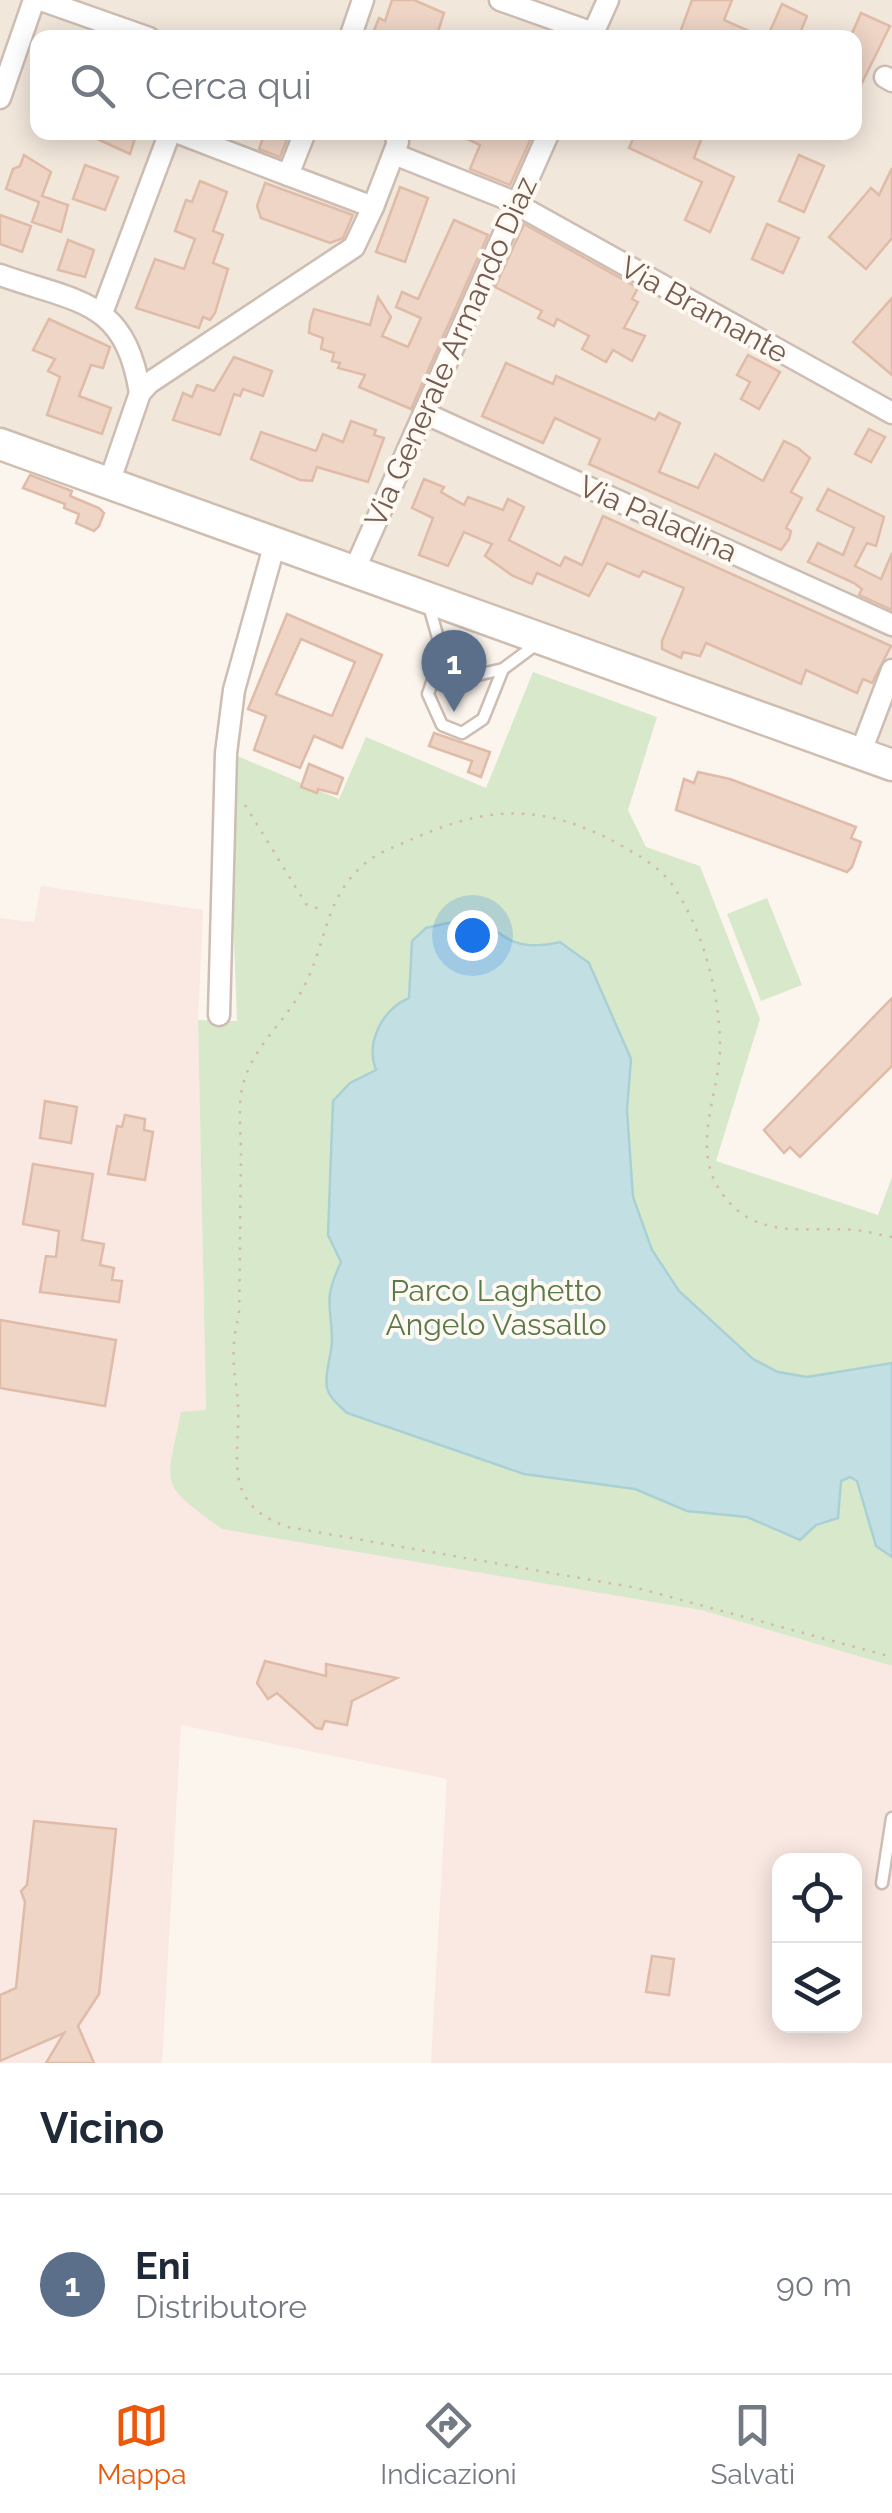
<!DOCTYPE html>
<html lang="it">
<style>
body{margin:0;font-family:Raleway,sans-serif;background:#f6f6f7;color:#1f2937}
.controls{position:absolute;right:30px;bottom:30px;display:grid;overflow:hidden;border-radius:20px;box-shadow:0 5px 25px #0003}
.controls button{width:90px;height:90px;display:grid;place-items:center;padding:0;border:0;border-bottom:2px solid #e0e1e3;background:#fff;color:#1f2937;font:50px sans-serif}
.you{position:absolute;left:472px;top:935px;width:35px;height:35px;margin:-25px;border:8px solid #fff;border-radius:50%;background:#1a73e8;box-shadow:0 0 0 15px #1a73e833}
.badge{display:grid;place-items:center;width:65px;height:65px;border-radius:50%;background:#ea580c;color:#fff;font-size:32px;font-weight:700}
.pin{position:absolute;translate:-50% -82px;filter:drop-shadow(0 2px 5px #0008)}
.pin::after{content:'';position:absolute;top:52px;width:35px;height:30px;background:inherit;clip-path:polygon(0 0,100% 0,50% 100%)}
.list{margin:0;padding:0;list-style:none}
h2{display:flex;justify-content:space-between;align-items:center;height:130px;margin:0;padding:0 40px;font-size:42px}
h2 small{font-size:32px;font-weight:400;color:#747a83}
.list li{display:grid;grid-template-columns:65px 1fr auto;gap:30px;align-items:center;box-sizing:border-box;height:180px;padding:0 40px;border-top:2px solid #e0e1e3}
.list b{display:block;font-size:38px;white-space:nowrap}
.list p{margin:0;font-size:32px;white-space:nowrap;color:#747a83}
.list em{font-size:32px;font-style:normal;color:#747a83}
.icon{flex:none;width:55px;height:55px;fill:none;stroke:currentColor;stroke-width:2;stroke-linecap:round;stroke-linejoin:round}
.map{position:relative;flex:none;width:892px;height:2063px;overflow:hidden}
.search{position:absolute;background:#fff;box-shadow:0 5px 25px #0003;left:30px;right:30px;top:30px;height:110px;display:flex;align-items:center;gap:25px;box-sizing:border-box;padding:0 35px;border-radius:20px;color:#747a83;font-size:38px}
.sheet{height:310px;background:#fff}
nav{display:flex;justify-content:space-around;align-items:center;box-sizing:border-box;height:140px;border-top:2px solid #e0e1e3;background:#fff;font-size:28px;color:#747a83}
nav a{display:grid;justify-items:center;gap:5px}
nav .on{color:#ea580c}
.map>svg:first-child{display:block}
.residential{fill:#f2e7db;fill-rule:evenodd}
.commercial{fill:#fae8e2;fill-rule:evenodd}
.green{fill:#d8e9cb}
.water{fill:#c2e0e4;stroke:#a9d0d5;stroke-width:2.5}
.building{fill:#eed5c6;stroke:#e0bba8;stroke-width:2.5;fill-rule:evenodd}
.lines{fill:none;stroke-linecap:round;stroke-linejoin:round}
.lane-casing{stroke:#cdbdb3;stroke-width:15}
.street-casing{stroke:#cdbdb3;stroke-width:25}
.secondary-casing{stroke:#cfbdb0;stroke-width:35}
.path{stroke:#d4b8a9;stroke-width:2.5;stroke-dasharray:2.5 8;stroke-linecap:butt}
.lane{stroke:#fff;stroke-width:10}
.street{stroke:#fff;stroke-width:20}
.secondary{stroke:#fff;stroke-width:30}
.labels{text-anchor:middle;stroke-width:8;stroke-linejoin:round;paint-order:stroke}
.street-label{font-size:30px;fill:#755c51;stroke:#fef9f3}
.park-label{font-size:30px;fill:#5a7949;stroke:#fef9f3}
</style>
<div class="map">
<svg width="892" height="2063" viewBox="0 0 892 2063">
<rect width="100%" height="100%" fill="#fbf5ed"/>
<path class="residential" d="M0 0H892V761L0 440ZM38 38H854V132H38Z"/>
<path class="commercial" d="M41 886 203 910 198 1020 206 1410 701 1610 892 1666V2063H431L447 1779 181 1725 162 2063H0V918L34 922ZM780 1860H854V2026H780Z"/>
<g class="green">
<path d="M533 672 657 717 628 810 646 847 700 866 760 1019 716 1161 878 1215 892 1177V1666L701 1610 222 1529C157 1482 166 1488 181 1412L206 1410 198 1020 237 1021 233 913 235 755 339 799 366 737 486 788Z"/>
<path d="M767 898 802 985 761 1001 727 914Z"/>
</g>
<path class="water" d="M479 916C505 942 523 951 560 942L589 963 631 1059 627 1110 633 1197 652 1250 679 1291 753 1359 778 1372 807 1377 892 1363V1557L876 1546 857 1481 850 1477 841 1481 838 1518 816 1525 800 1540 747 1517 687 1511 635 1489 524 1474 347 1413C339 1405 330 1399 327 1388 324 1373 332 1355 332 1340 331 1302 323 1301 341 1262L328 1235 333 1101 350 1083 376 1070C365 1042 383 1009 409 998L412 941 426 928Z"/>
<g class="building">
<path d="M392 0H414L444 13 436 38H371L379 18 385 21Z"/>
<path d="M692 0H732L724 20 765 38H678Z"/>
<path d="M782 4 807 16 798 38H767Z"/>
<path d="M861 13 890 26 854 99V38H850Z"/>
<path d="M82 132H137L130 154Z"/>
<path d="M265 132H290L280 157 259 149Z"/>
<path d="M453 132H526L532 136 510 185 470 169 480 145Z"/>
<path d="M636 132H704L694 158 734 177 710 232 685 220 702 182 629 148Z"/>
<path d="M24 155 51 172 42 196 68 205 61 232 32 222 39 202 6 189 13 169 20 166Z"/>
<path d="M799 155 824 166 804 212 779 201Z"/>
<path d="M85 165 118 177 105 210 73 199Z"/>
<path d="M892 168V238L866 269 829 237 871 188 879 195Z"/>
<path d="M200 181 227 192 213 231 223 235 213 263 228 269 215 313 210 320 203 317 199 328 136 308 155 259 184 269 195 239 175 231 186 200 192 202Z"/>
<path d="M265 183 353 215 343 238 330 243 261 218 257 206Z"/>
<path d="M400 187 428 198 405 262 376 252Z"/>
<path d="M0 215 31 226 22 252 0 244Z"/>
<path d="M454 220 488 235 411 409 359 387 365 375 338 368 340 363 332 361 334 353 321 349 323 338 309 333 310 322 314 309 370 325 378 297 391 317 382 336 408 347 421 318 396 307 402 292 418 299Z"/>
<path d="M524 224 638 288 632 299 638 302 624 328 645 336 632 361 613 350 606 362 582 349 589 336 557 319 554 326 538 318 542 311 495 287Z"/>
<path d="M767 224 799 238 783 273 752 259Z"/>
<path d="M68 240 94 250 85 277 58 270Z"/>
<path d="M892 298V375L853 342Z"/>
<path d="M49 319 110 347 103 368 91 365 79 396 111 408 102 434 47 415 60 377 48 371 55 359 33 350Z"/>
<path d="M748 355 780 372 759 409 741 399 750 382 737 375Z"/>
<path d="M234 357 272 371 263 396 243 389 240 396 234 394 220 435 173 420 183 393 192 397 197 385 214 391Z"/>
<path d="M506 363 553 384 556 376 655 420 659 413 680 423 659 472 698 488 715 454 763 481 784 441 798 448 810 458 791 492 802 498 786 528 791 531 789 539 781 550 589 464 600 439 555 418 543 443 482 416Z"/>
<path d="M351 421 376 430 374 435 384 438 368 482 317 467 312 481 300 480 251 459 261 432 316 451 323 434 343 442Z"/>
<path d="M869 429 885 437 871 462 855 454Z"/>
<path d="M30 475 72 491 70 496 99 508 104 513 99 526 94 531 76 523 79 514 64 508 65 504 23 488Z"/>
<path d="M424 479 444 487 441 492 464 505 468 497 503 510 508 499 524 507 509 540 560 566 565 557 582 565 603 516 891 646 872 683 863 679 857 693 806 670 801 684 706 643 700 656 683 652 681 658 662 649V641L684 588 643 571 639 577 607 563 589 596 537 573 532 584 513 576 485 556 492 544 464 532 448 566 419 555 433 518 412 508Z"/>
<path d="M828 489 884 517 876 546 867 543 855 566 881 579 892 553V610L859 595 862 589 854 583 808 562 818 543 843 555 854 528 817 510Z"/>
<path d="M287 614 382 655 342 748 314 736 300 768 254 750 266 716 248 709ZM301 639 355 662 332 716 276 694Z"/>
<path d="M434 733 490 752 481 777 468 772 472 761 429 746Z"/>
<path d="M309 764 343 778 337 794 318 789 317 793 301 787Z"/>
<path d="M698 772 730 779 856 827 851 838 861 842 852 867 847 872 676 810 684 779 694 783Z"/>
<path d="M892 998V1066L800 1157 790 1147 784 1153 764 1130Z"/>
<path d="M45 1101 77 1107 71 1143 40 1138Z"/>
<path d="M125 1115 145 1119 144 1130 153 1132 145 1180 108 1174 117 1126 122 1127Z"/>
<path d="M33 1164 93 1174 82 1240 104 1244 100 1265 114 1268 112 1280 122 1281 119 1302 40 1292 46 1256 56 1257 59 1231 23 1224Z"/>
<path d="M0 1320 116 1340 105 1406 0 1388Z"/>
<path d="M265 1661 326 1676V1664L397 1678 352 1701 347 1725 325 1721 322 1729 316 1728 277 1693 268 1699 257 1683Z"/>
<path d="M34 1821 116 1829 99 1994 78 2026 94 2063H46L64 2033 0 2061V1995L16 1988 25 1902 21 1891 27 1885Z"/>
<path d="M652 1956 674 1959 669 1995 646 1992Z"/>
</g>
<g class="lines">
<defs>
<g id="lane">
<path d="M429 606 442 652 469 677 503 669 538 643"/>
<path d="M442 652 428 694 442 725 462 733 483 719 503 669"/>
<path d="M882 1883 892 1818"/>
</g>
<g id="street">
<path d="M41 0 149 38"/>
<path d="M500 0 593 33"/>
<path d="M350 38 363 0"/>
<path d="M591 38 608 0"/>
<path d="M885 77 892 81"/>
<path d="M0 98 34 0"/>
<path d="M176 132 288 175"/>
<path d="M305 132 288 175 373 207 398 142 394 132"/>
<path d="M394 154 507 199 892 413"/>
<path d="M0 275C79 303 125 299 140 393"/>
<path d="M102 313 170 132"/>
<path d="M424 413 892 625"/>
<path d="M109 483 140 393 149 383 354 247 373 207"/>
<path d="M354 571 549 132"/>
<path d="M860 754 892 670"/>
<path d="M219 1015 226 753 234 690 275 543"/>
</g>
<path id="secondary" d="M0 444 892 765"/>
</defs>
<use href="#lane" class="lane-casing"/>
<use href="#street" class="street-casing"/>
<use href="#secondary" class="secondary-casing"/>
<g class="path">
<path d="M245 805 306 904 325 911"/>
<path d="M892 1237C880 1235 867 1231 855 1230 806 1226 757 1241 723 1195 689 1149 719 1097 720 1048 720 993 703 928 671 883 657 865 636 854 617 843 543 804 490 805 415 838 397 846 377 852 362 866 322 903 327 947 301 992 282 1025 251 1049 242 1088 238 1109 241 1135 241 1156 240 1209 240 1262 239 1315 231 1344 233 1365 237 1393 244 1451 215 1502 288 1527L637 1588 892 1657"/>
</g>
<use href="#lane" class="lane"/>
<use href="#street" class="street"/>
<use href="#secondary" class="secondary"/>
</g>
<g class="labels">
<g class="street-label">
<text transform="translate(704 310) rotate(29)" y="10">Via Bramante</text>
<text transform="translate(451 352) rotate(-66)" y="10">Via Generale Armando Diaz</text>
<text transform="translate(658 519) rotate(24)" y="10">Via Paladina</text>
</g>
<g class="park-label">
<text x="496" y="1301">Parco Laghetto<tspan x="496" dy="34">Angelo Vassallo</tspan></text>
</g>
</g>
</svg>
<div class="controls">
<button><svg class="icon" aria-label="locate" viewBox="0 0 24 24"><circle cx="12" cy="12" r="6"/><path d="M12 2v4M12 18v4M2 12h4M18 12h4"/></svg></button>
<button><svg class="icon" aria-label="layers" viewBox="0 0 24 24"><path d="M12 4l9 5-9 5-9-5zM3 14l9 5 9-5"/></svg></button>
</div>
<div class="you"></div>
<div class="pin badge" style="left:454px;top:712px;background:#5c6f8a">1</div>
<div class="search"><svg class="icon" aria-label="search" viewBox="0 0 24 24"><circle cx="10" cy="10" r="6"/><path d="M15 15l6 6"/></svg>Cerca qui</div>
</div>
<section class="sheet">
<h2>Vicino<small></small></h2>
<ul class="list">
<li><span class="badge" style="background:#5c6f8a">1</span><div><b>Eni</b><p>Distributore</p></div><em>90 m</em></li>
</ul>
</section>
<nav>
<a class="on"><svg class="icon" aria-label="map" viewBox="0 0 24 24"><path d="M3 6l6-2 6 2 6-2v14l-6 2-6-2-6 2zM9 4v14M15 6v14"/></svg>Mappa</a>
<a><svg class="icon" aria-label="directions" viewBox="0 0 24 24"><path d="M12 3l9 9-9 9-9-9zM9 14v-3h6M13 9l2 2-2 2"/></svg>Indicazioni</a>
<a><svg class="icon" aria-label="saved" viewBox="0 0 24 24"><path d="M7 4h10v16l-5-4-5 4z"/></svg>Salvati</a>
</nav>
